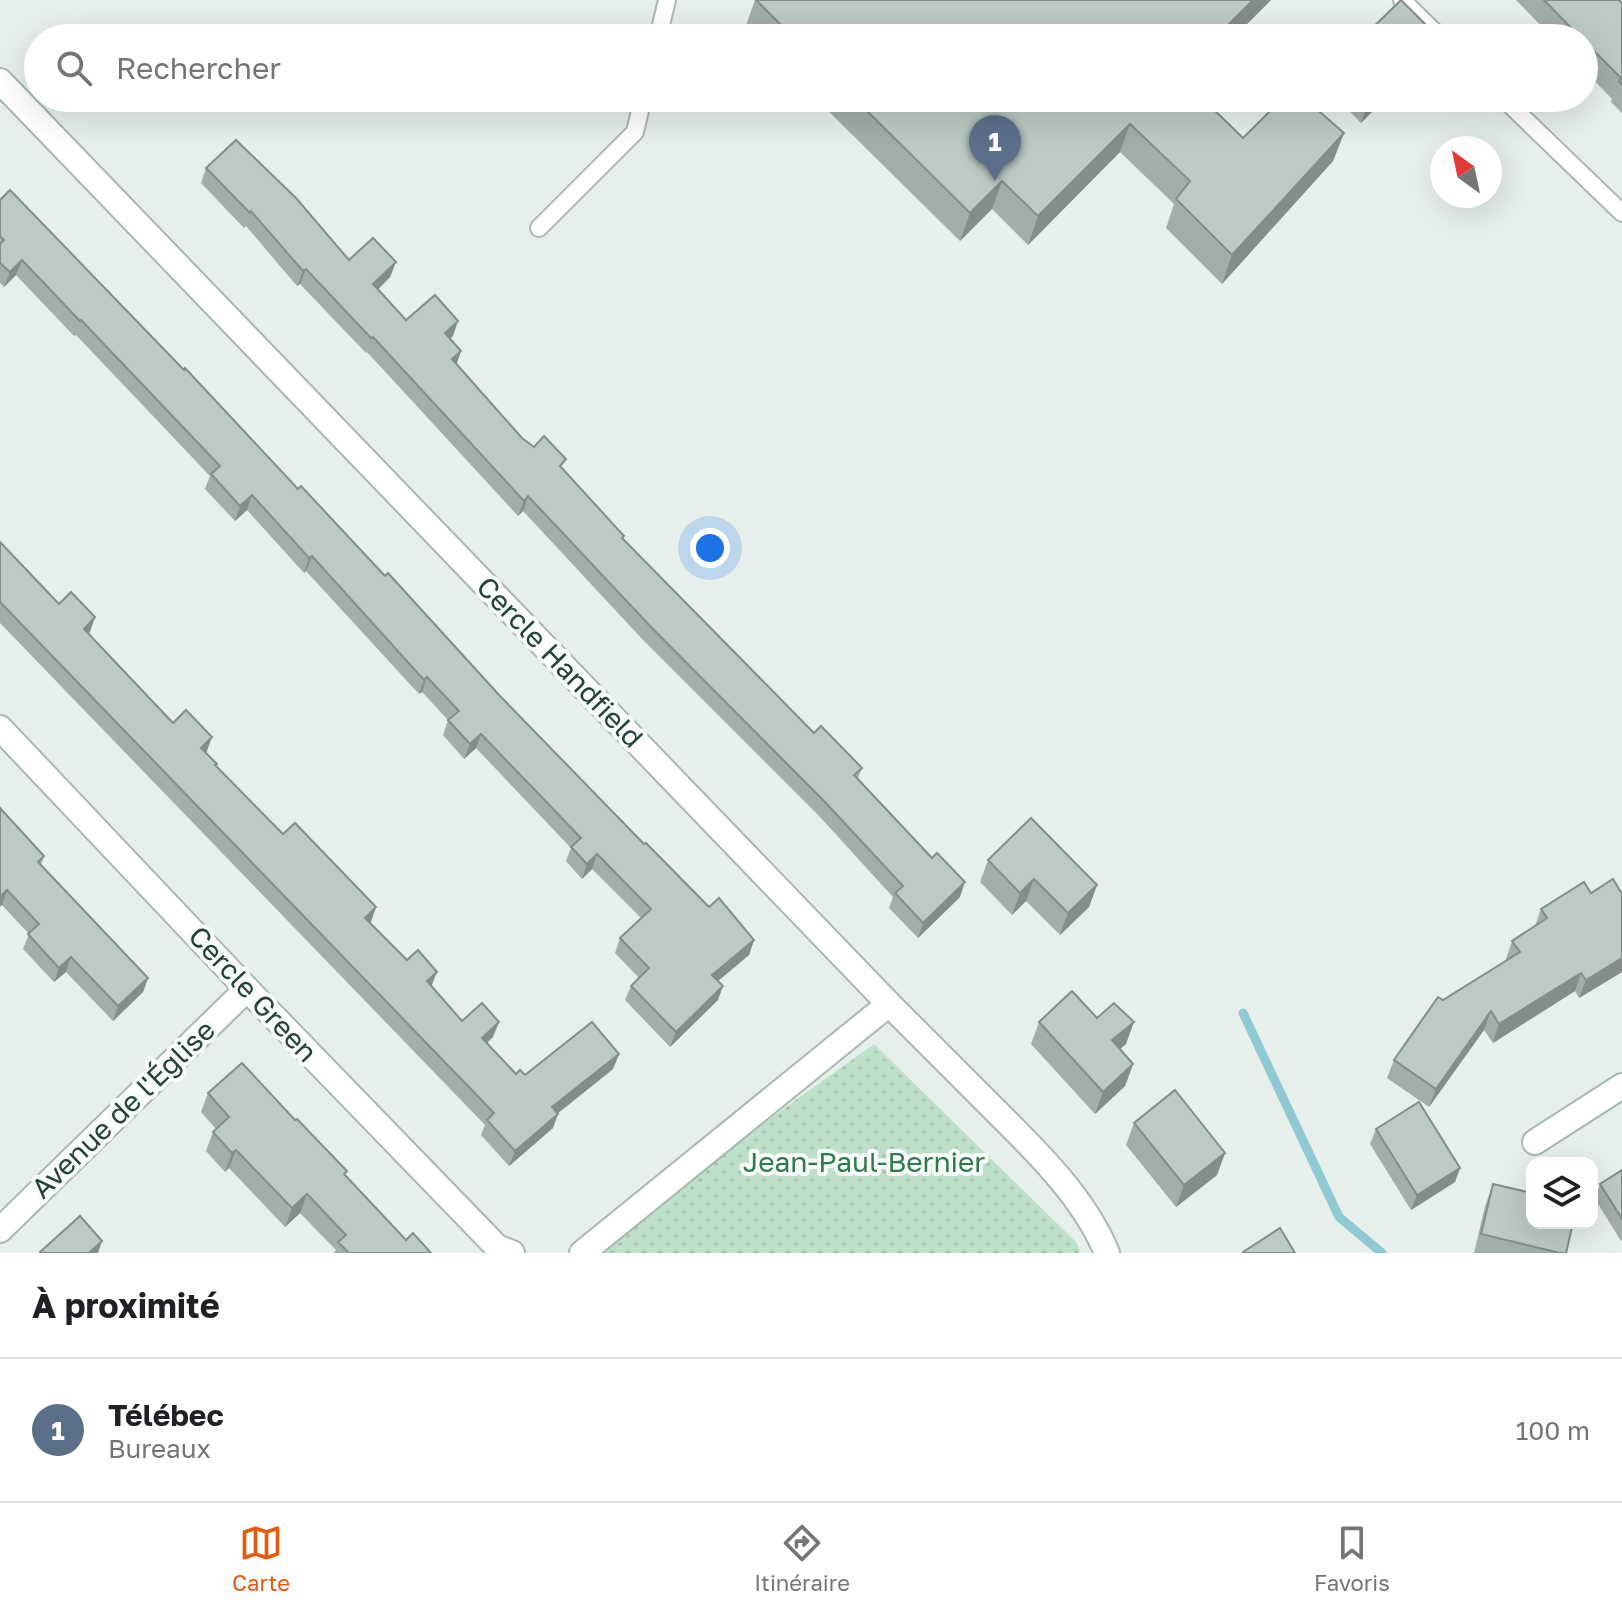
<!DOCTYPE html>
<html lang="fr">
<meta charset="utf-8">
<style>
body{margin:0;font-family:"Golos Text",sans-serif;background:#f2f2f2;color:#202124}
.controls{position:absolute;right:24px;bottom:24px;display:grid;overflow:hidden;border-radius:16px;box-shadow:0 8px 32px #0002}
.controls button{width:72px;height:72px;display:grid;place-items:center;padding:0;border:0;border-bottom:2px solid #e0e0e0;background:#fff;color:#202124;font:40px sans-serif}
.compass{position:absolute;left:1430px;top:136px;width:72px;height:72px;border-radius:50%;background:#fff;box-shadow:0 8px 32px #0002;rotate:327deg}
.you{position:absolute;left:710px;top:548px;width:28px;height:28px;margin:-20px;border:6px solid #fff;border-radius:50%;background:#1a73e8;box-shadow:0 0 0 12px #1a73e833}
.badge{display:grid;place-items:center;width:52px;height:52px;border-radius:50%;background:#ea580c;color:#fff;font-size:26px;font-weight:700}
.pin{position:absolute;translate:-50% -66px;filter:drop-shadow(0 2px 4px #0008)}
.pin::after{content:'';position:absolute;top:42px;width:28px;height:24px;background:inherit;clip-path:polygon(0 0,100% 0,50% 100%)}
.list{margin:0;padding:0;list-style:none}
h2{display:flex;justify-content:space-between;align-items:center;height:104px;margin:0;padding:0 32px;font-size:34px}
h2 small{font-size:26px;font-weight:400;color:#757577}
.list li{display:grid;grid-template-columns:52px 1fr auto;gap:24px;align-items:center;box-sizing:border-box;height:144px;padding:0 32px;border-top:2px solid #e0e0e0}
.list b{display:block;font-size:30px;white-space:nowrap}
.list p{margin:0;font-size:26px;white-space:nowrap;color:#757577}
.list em{font-size:26px;font-style:normal;color:#757577}
.icon{flex:none;width:44px;height:44px;fill:none;stroke:currentColor;stroke-width:2;stroke-linecap:round;stroke-linejoin:round}
.map{position:relative;flex:none;width:1622px;height:1253px;overflow:hidden}
.search{position:absolute;background:#fff;box-shadow:0 8px 32px #0002;left:24px;right:24px;top:24px;height:88px;display:flex;align-items:center;gap:20px;box-sizing:border-box;padding:0 28px;border-radius:44px;color:#757577;font-size:30px}
.sheet{height:248px;background:#fff}
nav{display:flex;justify-content:space-around;align-items:center;box-sizing:border-box;height:112px;border-top:2px solid #e0e0e0;background:#fff;font-size:22px;color:#757577}
nav a{display:grid;justify-items:center;gap:4px}
nav .on{color:#ea580c}
.map>svg:first-child{display:block}
.park{fill:url(#park-dots)}
.lines{fill:none;stroke-linecap:round;stroke-linejoin:round}
.stream{stroke:#8ec9d4;stroke-width:9}
.service-casing{stroke:#a8b8b2;stroke-width:20}
.minor-casing{stroke:#a8b8b2;stroke-width:28}
.service{stroke:#fff;stroke-width:16}
.minor{stroke:#fff;stroke-width:24}
.wall{fill:#a1aea9}
.shaded-wall{fill:#838d89}
.building{fill:#bbcac4;stroke:#838d89;stroke-width:2}
.labels{text-anchor:middle;stroke-width:8;stroke-linejoin:round;paint-order:stroke}
.street-label{font-size:28px;fill:#24423a;stroke:#f7fbf9}
.park-label{font-size:28px;fill:#2d7a4b;stroke:#f7fbf9}
</style>
<div class="map">
<svg width="1622" height="1253" viewBox="0 0 1622 1253">
<defs>
<pattern id="park-dots" width="8" height="8" patternUnits="userSpaceOnUse" patternTransform="scale(2)"><rect width="8" height="8" fill="#bfe0c8"/><path d="M2 2h.1M6 6h.1" fill="none" stroke="#a4c1ad" stroke-width="1.8" stroke-linecap="round"/></pattern>
</defs>
<rect width="100%" height="100%" fill="#e6efeb"/>
<path class="park" d="M874 1044 1076 1242 1081 1253H582Z"/>
<g class="lines">
<path class="stream" d="M1243 1013 1339 1217 1382 1253"/>
<defs>
<g id="service">
<path d="M1402 0 1441 38"/>
<path d="M658 38 667 0"/>
<path d="M1503 98 1622 213"/>
<path d="M539 228 635 132 643 98"/>
</g>
<g id="minor">
<path d="M0 81 889 1004C924 1039 959 1074 993 1108 1036 1151 1084 1197 1107 1253"/>
<path d="M0 728 247 989 497 1247 512 1253"/>
<path d="M1535 1142 1622 1086"/>
<path d="M0 1230 247 989"/>
<path d="M582 1253 889 1004"/>
</g>
</defs>
<use href="#service" class="service-casing"/>
<use href="#minor" class="minor-casing"/>
<use href="#service" class="service"/>
<use href="#minor" class="minor"/>
</g>
<g class="wall">
<path d="M755 0H1271L1233 38H755L745 28Z"/>
<path d="M1516 0H1619L1622 3V113L1611 102 1612 99 1584 70V38H1553Z"/>
<path d="M815 98H1202L1243 138 1344 133 1333 161 1222 284 1166 228 1174 204 1120 152 1028 245 992 209 960 241Z"/>
<path d="M1337 98H1386L1361 123Z"/>
<path d="M206 168 349 260 396 262 390 277 378 290 406 320 453 336 450 339 461 351 456 364 522 438 563 469 623 539 814 733 862 768 858 778 960 897 918 938 889 908 893 897 820 817 644 641 523 511 518 516 367 352 366 353 300 284 297 286 246 226 244 228 201 183Z"/>
<path d="M0 200 298 489 644 844 709 907 754 940 749 955 718 981V1000L670 1047 625 1000 631 986 639 978 615 953 620 938 641 918 592 869 582 879 566 861 571 848 476 748 464 759 443 735 448 720 422 692 419 694 306 571 304 573 247 510 235 521 205 489 210 476 76 335 74 336 16 275 4 287 0 283Z"/>
<path d="M0 542 59 604 95 617 88 634 173 723 207 751 206 753 216 766 407 960 437 972 431 986 462 1021 493 1037 487 1043 516 1074 525 1075 619 1054 613 1069 558 1113 553 1128 509 1166 481 1135 485 1125 0 623Z"/>
<path d="M0 808 44 856 41 865 148 978 143 992 113 1021 66 972 54 982 23 949 29 934 2 905Z"/>
<path d="M988 860 1097 885 1089 907 1060 935 1026 901 1012 915 980 882Z"/>
<path d="M1591 893 1622 894V972L1579 998 1575 991 1493 1043 1484 1030 1429 1107 1387 1078 1394 1060 1443 1000 1507 961 1506 959 1512 941 1535 926 1541 909Z"/>
<path d="M1039 1022 1126 1044 1120 1049 1133 1064 1125 1086 1095 1114 1031 1044Z"/>
<path d="M208 1093 345 1176 406 1240 431 1253H334L336 1250 300 1213 285 1227 229 1168 225 1172 206 1151 213 1132 216 1129 201 1112Z"/>
<path d="M1134 1123 1225 1153 1217 1175 1176 1207 1126 1145Z"/>
<path d="M1376 1129 1460 1168 1455 1182 1411 1210 1370 1144Z"/>
<path d="M1622 1170V1240L1621 1241 1595 1199 1600 1184Z"/>
<path d="M1493 1184 1566 1253H1474L1485 1206Z"/>
</g>
<g class="shaded-wall">
<path d="M1253 0H1271L1233 38H1215Z"/>
<path d="M1372 98H1386L1361 123 1369 101Z"/>
<path d="M1130 124 1120 152 1028 245 1038 216Z"/>
<path d="M1344 133 1333 161 1222 284 1232 255Z"/>
<path d="M1002 181 992 209 960 241 970 213Z"/>
<path d="M22 260 16 275 4 287 10 272Z"/>
<path d="M396 262 390 277 368 299 373 284Z"/>
<path d="M306 269 300 284 297 286 303 271Z"/>
<path d="M458 321 453 336 440 348 445 333Z"/>
<path d="M461 351 456 366 452 359Z"/>
<path d="M252 495 247 510 235 521 240 506Z"/>
<path d="M528 496 523 511 518 516 524 501Z"/>
<path d="M312 556 306 571 304 573 309 558Z"/>
<path d="M95 617 90 632 78 644 84 629Z"/>
<path d="M427 677 422 692 419 694 424 680Z"/>
<path d="M481 734 476 748 464 759 470 744Z"/>
<path d="M212 737 207 751 195 763 201 748Z"/>
<path d="M597 854 592 869 582 879 587 864Z"/>
<path d="M1034 879 1026 901 1012 915 1020 893Z"/>
<path d="M965 882 960 897 918 938 923 923Z"/>
<path d="M1097 885 1089 907 1060 935 1068 913Z"/>
<path d="M7 890 2 905 0 907V897Z"/>
<path d="M376 907 371 922 360 933 365 918Z"/>
<path d="M754 940 749 955 707 990 712 975Z"/>
<path d="M71 957 66 972 54 982 59 968Z"/>
<path d="M1622 958V972L1579 998 1586 980Z"/>
<path d="M437 972 431 987 427 981Z"/>
<path d="M1581 973 1575 991 1493 1043 1499 1024Z"/>
<path d="M148 978 143 992 113 1021 118 1006Z"/>
<path d="M723 986 718 1000 670 1047 676 1032Z"/>
<path d="M1491 1011 1484 1030 1429 1107 1436 1089Z"/>
<path d="M499 1022 493 1037 477 1052 482 1038Z"/>
<path d="M1134 1022 1126 1044 1104 1062 1112 1040Z"/>
<path d="M619 1054 613 1069 547 1122 552 1107Z"/>
<path d="M1133 1064 1125 1086 1095 1114 1103 1092Z"/>
<path d="M558 1114 553 1128 509 1166 515 1151Z"/>
<path d="M236 1150 229 1168 225 1172 232 1153Z"/>
<path d="M1225 1153 1217 1175 1176 1207 1184 1185Z"/>
<path d="M1460 1168 1455 1182 1411 1210 1417 1195Z"/>
<path d="M307 1194 300 1213 285 1227 292 1208Z"/>
<path d="M102 1241 98 1253H89Z"/>
</g>
<g class="building">
<path d="M756 0H1253L1215 38H794Z"/>
<path d="M1401 0 1436 35 1434 38H1362Z"/>
<path d="M1544 0H1619L1622 3V84L1619 81 1621 78 1584 41V38H1581Z"/>
<path d="M854 98H1202L1243 138 1283 98H1304L1344 133 1232 255 1176 199 1190 181 1130 124 1038 216 1002 181 970 213Z"/>
<path d="M236 140 296 198 349 260 373 238 396 262 373 284 406 320 435 295 458 321 445 333 461 351 452 359 522 438 534 447 544 436 566 459 560 466 624 536 622 538 814 733 821 726 862 768 854 775 932 858 937 853 965 882 923 923 895 893 903 886 825 802 650 626 528 496 524 501 373 337 371 338 306 269 303 271 251 211 250 213 206 168Z"/>
<path d="M10 190 184 370 185 368 298 489 301 486 385 576 388 573 500 696 644 844 646 843 709 907 719 898 754 940 712 975 723 986 676 1032 631 986 649 968 620 938 651 909 597 854 587 864 571 847 581 838 481 734 470 744 448 720 459 711 427 677 424 680 312 556 309 558 252 495 240 506 211 474 220 466 81 320 80 321 22 260 10 272 0 263V244L4 240 0 236V200Z"/>
<path d="M0 542 59 604 71 592 95 617 84 629 173 723 186 710 212 737 201 748 217 764 215 765 283 834 295 823 376 907 365 918 407 960 418 950 437 972 427 981 462 1021 482 1003 499 1022 482 1038 516 1074 520 1070 525 1075 592 1022 619 1054 552 1107 558 1114 515 1151 487 1120 494 1113 0 602Z"/>
<path d="M0 808 44 856 38 862 148 978 118 1006 71 957 59 968 28 934 39 924 7 890 0 897Z"/>
<path d="M1031 818 1097 885 1068 913 1034 879 1020 893 988 860Z"/>
<path d="M1613 879 1622 894V958L1586 980 1581 973 1499 1024 1491 1011 1436 1089 1394 1060 1438 997 1443 1000 1520 952 1512 941 1547 918 1541 909 1584 882 1591 893Z"/>
<path d="M1072 991 1097 1018 1114 1003 1134 1022 1112 1040 1133 1064 1103 1092 1039 1022Z"/>
<path d="M242 1063 295 1120 297 1119 347 1171 344 1174 406 1240 413 1233 431 1253H349L338 1242 346 1235 307 1194 292 1208 236 1150 232 1153 213 1132 229 1117 208 1093Z"/>
<path d="M1175 1090 1225 1153 1184 1185 1134 1123Z"/>
<path d="M1419 1102 1460 1168 1417 1195 1376 1129Z"/>
<path d="M1622 1170V1219L1600 1184Z"/>
<path d="M1493 1184 1532 1193V1223H1573L1566 1253H1560L1481 1234Z"/>
<path d="M80 1216 102 1241 90 1252V1253H41L40 1252Z"/>
<path d="M1280 1228 1295 1253H1243V1252Z"/>
</g>
<g class="labels">
<g class="street-label">
<text transform="translate(560 662) rotate(46)" y="10">Cercle Handfield</text>
<text transform="translate(253 994) rotate(47)" y="10">Cercle Green</text>
<text transform="translate(123 1109) rotate(-44)" y="10">Avenue de l'Église</text>
</g>
<g class="park-label">
<text x="864" y="1172">Jean-Paul-Bernier</text>
</g>
</g>
</svg>
<div class="controls">
<button><svg class="icon" aria-label="layers" viewBox="0 0 24 24"><path d="M12 4l9 5-9 5-9-5zM3 14l9 5 9-5"/></svg></button>
</div>
<svg class="compass" viewBox="-18 -18 36 36"><path d="M0-13l5 13h-10z" fill="#e53935"/><path d="M0 13l5-13h-10z" fill="#757577"/></svg>
<div class="you"></div>
<div class="pin badge" style="left:995px;top:181px;background:#5c6f8a">1</div>
<div class="search"><svg class="icon" aria-label="search" viewBox="0 0 24 24"><circle cx="10" cy="10" r="6"/><path d="M15 15l6 6"/></svg>Rechercher</div>
</div>
<section class="sheet">
<h2>À proximité<small></small></h2>
<ul class="list">
<li><span class="badge" style="background:#5c6f8a">1</span><div><b>Télébec</b><p>Bureaux</p></div><em>100 m</em></li>
</ul>
</section>
<nav>
<a class="on"><svg class="icon" aria-label="map" viewBox="0 0 24 24"><path d="M3 6l6-2 6 2 6-2v14l-6 2-6-2-6 2zM9 4v14M15 6v14"/></svg>Carte</a>
<a><svg class="icon" aria-label="directions" viewBox="0 0 24 24"><path d="M12 3l9 9-9 9-9-9zM9 14v-3h6M13 9l2 2-2 2"/></svg>Itinéraire</a>
<a><svg class="icon" aria-label="saved" viewBox="0 0 24 24"><path d="M7 4h10v16l-5-4-5 4z"/></svg>Favoris</a>
</nav>
